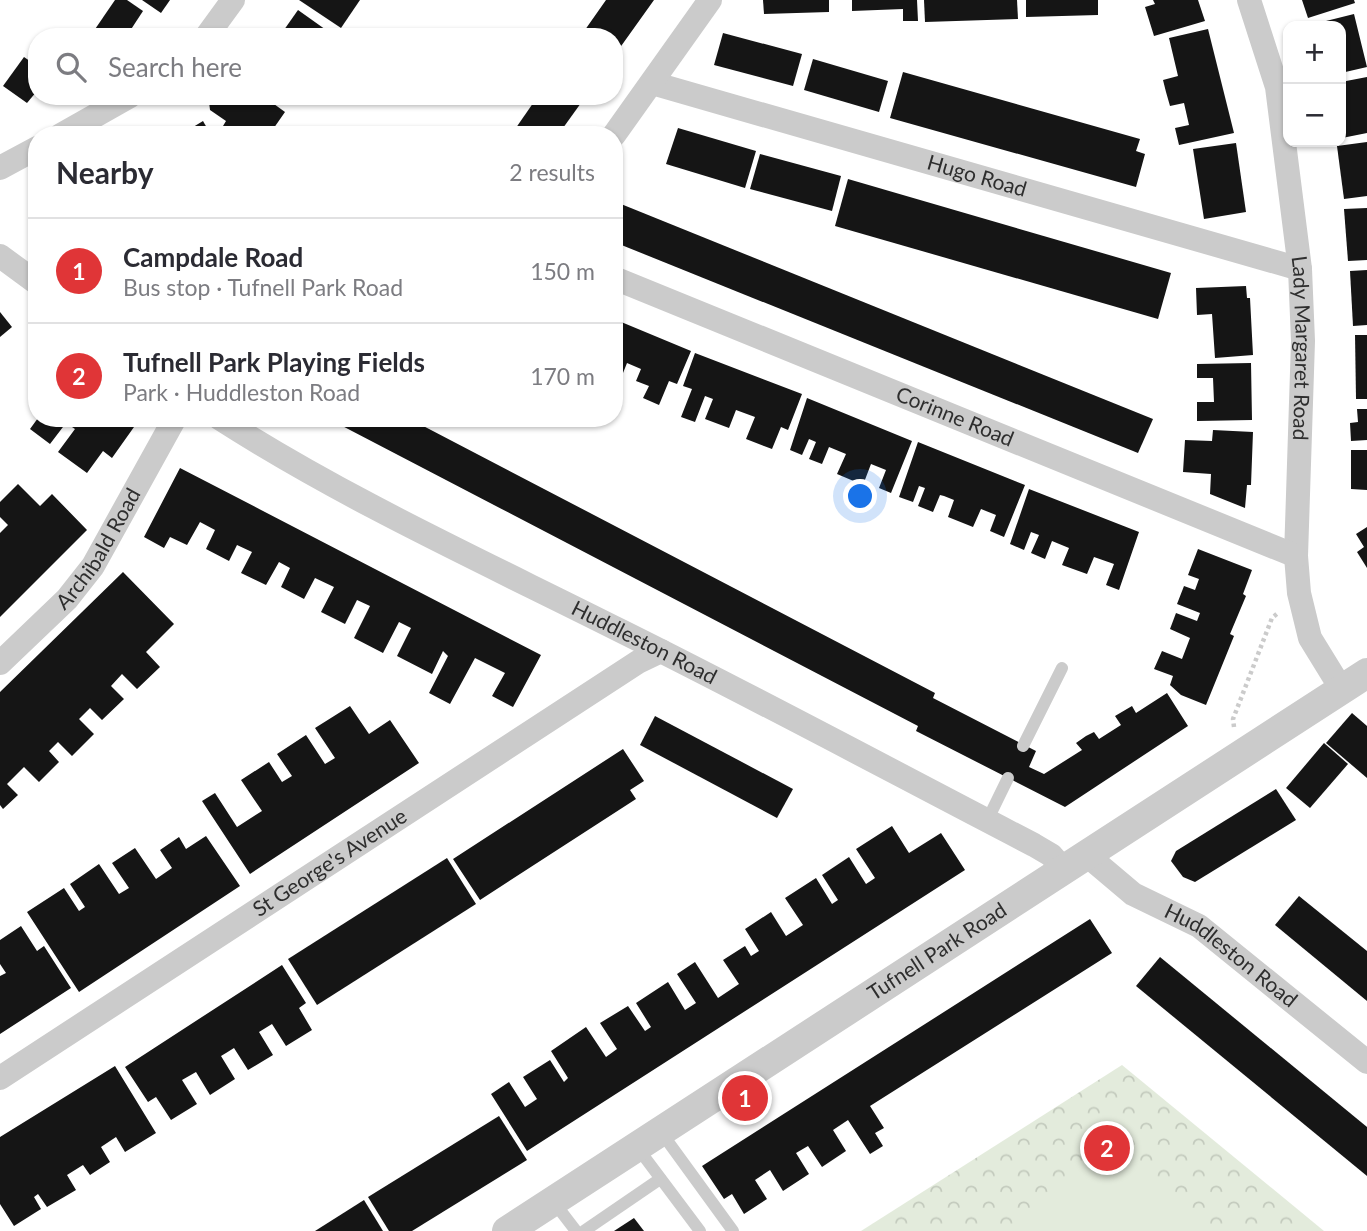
<!DOCTYPE html>
<meta charset="utf-8">
<style>
body{margin:0;font-family:Lato,sans-serif;background:#f2f2f3;color:#2b2b33}
.controls{position:absolute;right:21px;top:21px;display:grid;overflow:hidden;border-radius:14px;box-shadow:0 2px 5px #0004}
.controls button{width:63px;height:63px;display:grid;place-items:center;padding:0;border:0;border-bottom:2px solid #e1e1e2;background:#fff;color:#2b2b33;font:35px sans-serif}
.you{position:absolute;left:861px;top:497px;width:24px;height:24px;margin:-18px;border:5px solid #fff;border-radius:50%;background:#1a73e8;box-shadow:0 0 0 10px #1a73e833}
.badge{display:grid;place-items:center;width:46px;height:46px;border-radius:50%;background:#e03537;color:#fff;font-size:23px;font-weight:700}
.pin{position:absolute;translate:-50% -50%;border:4px solid #fff;box-shadow:0 2px 7px #0006}
.list{margin:0;padding:0;list-style:none}
h2{display:flex;justify-content:space-between;align-items:center;height:91px;margin:0;padding:0 28px;font-size:30px}
h2 small{font-size:23px;font-weight:400;color:#7c7c81}
.list li{display:grid;grid-template-columns:46px 1fr auto;gap:21px;align-items:center;box-sizing:border-box;height:105px;padding:0 28px;border-top:2px solid #e1e1e2}
.list b{display:block;font-size:26px;white-space:nowrap}
.list p{margin:0;font-size:23px;white-space:nowrap;color:#7c7c81}
.list em{font-size:23px;font-style:normal;color:#7c7c81}
.icon{flex:none;width:38px;height:38px;fill:none;stroke:currentColor;stroke-width:2;stroke-linecap:round;stroke-linejoin:round}
.map{position:relative;flex:none;width:1367px;height:1231px;overflow:hidden}
.search{position:absolute;background:#fff;box-shadow:0 2px 5px #0004;left:28px;top:28px;width:595px;height:77px;display:flex;align-items:center;gap:18px;box-sizing:border-box;padding:0 24px;border-radius:28px;color:#7c7c81;font-size:26px}
.panel{position:absolute;background:#fff;box-shadow:0 2px 5px #0004;left:28px;top:126px;width:595px;height:301px;border-radius:28px}
.map>svg:first-child{display:block}
.park{fill:url(#park-crowns)}
.pitch{fill:#e3ebdc}
.building{fill:#151515}
.lines{fill:none;stroke-linecap:round;stroke-linejoin:round}
.path{stroke:#cbcbcb;stroke-width:4.5;stroke-dasharray:3.5 3.5;stroke-linecap:butt}
.service{stroke:#cbcbcb;stroke-width:12}
.minor{stroke:#cbcbcb;stroke-width:24}
.tertiary{stroke:#cbcbcb;stroke-width:30}
.labels{text-anchor:middle;stroke-width:7;stroke-linejoin:round;paint-order:stroke}
.street-label{font-size:21px;fill:#2e2e2e;stroke:#fff}
</style>
<div class="map">
<svg width="1367" height="1231" viewBox="0 0 1367 1231">
<defs>
<pattern id="park-crowns" width="20" height="18" patternUnits="userSpaceOnUse" patternTransform="scale(1.75)"><rect width="20" height="18" fill="#e3ebdc"/><path d="M2 6a3 3 0 1 1 6 0M12 15a3 3 0 1 1 6 0" fill="none" stroke="#c3cabd"/></pattern>
</defs>
<rect width="100%" height="100%" fill="#fff"/>
<path class="park" d="M1122 1065 1324 1231H861Z"/>
<path class="pitch" d="M1102 1138 1209 1231H1021Z"/>
<g class="building">
<path d="M115 0H127L143 11 126 37H93L91 35Z"/>
<path d="M142 0H170L161 13Z"/>
<path d="M299 0H360L341 28Z"/>
<path d="M606 0H654L614 56V37H580Z"/>
<path d="M763 0H829V12L764 14Z"/>
<path d="M852 0H917L918 21H903V9L852 11Z"/>
<path d="M924 0H1017L1018 19 925 22Z"/>
<path d="M1026 0H1098V15L1026 17Z"/>
<path d="M1153 0H1198L1205 21 1154 36 1145 7 1155 4Z"/>
<path d="M1302 0H1354L1355 3 1308 18Z"/>
<path d="M298 10 336 37H279Z"/>
<path d="M1354 14 1367 67 1341 73V26H1319L1318 23Z"/>
<path d="M1208 29 1234 133 1179 145 1175 128 1189 125 1184 103 1170 106 1166 92 1163 80 1178 76 1169 38Z"/>
<path d="M723 33 802 54 793 86 714 65Z"/>
<path d="M24 57 37 66V91L27 103 3 86Z"/>
<path d="M813 59 888 81 879 112 804 90Z"/>
<path d="M903 72 1140 139 1136 151 1145 154 1136 187 890 118Z"/>
<path d="M1367 77V133L1342 138 1341 82Z"/>
<path d="M214 96H263L285 112 269 135H234L223 126 226 121 210 110 209 102Z"/>
<path d="M538 96H586L558 135H511Z"/>
<path d="M203 121 211 135H180Z"/>
<path d="M678 128 756 151 745 188 666 164Z"/>
<path d="M1367 142V196L1344 199 1337 146Z"/>
<path d="M1236 143 1246 212 1204 219 1193 149Z"/>
<path d="M760 154 841 176 832 211 750 189Z"/>
<path d="M848 179 1171 273 1158 319 835 226Z"/>
<path d="M616 202 1153 419 1138 453 614 242Z"/>
<path d="M1367 208V260L1348 261 1344 209Z"/>
<path d="M1367 270V325L1353 326 1350 271Z"/>
<path d="M1246 286 1247 298H1250L1253 355 1215 358 1212 314 1197 315 1196 288Z"/>
<path d="M0 312 12 327 0 337Z"/>
<path d="M614 319 691 351 677 384 669 381 659 405 643 398 649 386 636 381 641 369 627 363 623 373 614 370Z"/>
<path d="M1355 335H1367V399H1356Z"/>
<path d="M695 353 802 394 788 430 781 427 772 449 746 439 755 417 736 410 729 428 705 419 713 399 705 396 695 422 681 417 692 389 683 386Z"/>
<path d="M1251 363 1252 420 1197 421V402H1214L1213 378H1197V364Z"/>
<path d="M807 398 912 441 891 493 879 488 886 470 871 464 863 485 837 474 846 454 829 447 822 464 809 459 816 442 809 439 802 455 790 450Z"/>
<path d="M1357 409H1367V440L1351 441 1350 423 1358 422Z"/>
<path d="M38 418H122L134 427 112 458 103 451 87 473 58 452 75 429 66 423 50 444 30 429Z"/>
<path d="M327 418H408L935 693 933 698 1036 751 1029 767 1044 774 1082 750 1076 743 1086 736 1094 732 1099 739 1121 725 1115 716 1132 706 1136 713 1167 693 1188 726 1065 807 916 731 918 726Z"/>
<path d="M1213 430 1253 432 1251 485H1247L1245 508 1210 494 1211 474 1183 472 1185 440 1212 441Z"/>
<path d="M918 442 1025 485 1004 537 990 531 996 515 981 509 973 527 948 517 954 500 944 496 940 495 933 512 918 506 925 488 919 486 913 502 899 497Z"/>
<path d="M1351 450H1367V490L1351 489Z"/>
<path d="M180 468 541 655 513 707 492 696 505 673 475 658 450 704 429 693 448 656 443 651 432 674 397 656 411 628 399 622 383 653 354 638 370 606 357 600 345 624 321 612 334 587 315 578 304 599 281 587 290 568 279 562 266 585 241 573 252 552 237 545 229 561 206 549 215 530 200 522 187 545 170 537 164 548 144 537Z"/>
<path d="M18 484 40 506 52 494 87 530 0 617V533L8 525 0 517V502Z"/>
<path d="M1029 489 1139 532 1119 590 1106 585 1114 564 1094 557 1087 574 1062 565 1069 548 1052 541 1045 559 1031 553 1039 535 1031 532 1024 550 1010 544Z"/>
<path d="M1367 527V568L1357 552 1364 547 1356 534Z"/>
<path d="M1198 549 1252 570 1243 594 1246 596 1230 634 1234 636 1206 705 1181 695 1170 685 1173 676 1154 669 1162 651 1182 659 1190 638 1170 629 1176 613 1197 621 1200 613 1177 604 1184 586 1195 590 1199 579 1188 575Z"/>
<path d="M123 572 174 624 146 652 160 667 137 689 122 674 111 686 124 699 102 720 90 708 79 719 94 734 72 756 58 742 49 751 59 762 39 782 24 767 7 784 18 795 3 809 0 805V692Z"/>
<path d="M350 706 369 734 390 720 419 763 250 874 202 801 215 793 237 827 262 811 241 780 269 762 282 782 292 776 277 754 306 735 325 764 335 758 315 728Z"/>
<path d="M1352 713 1367 726V778L1326 743Z"/>
<path d="M655 716 793 789 777 818 640 745Z"/>
<path d="M1324 743 1348 764 1310 808 1286 788Z"/>
<path d="M623 749 644 781 630 790 636 799 480 900 453 859Z"/>
<path d="M1276 789 1296 820 1195 882 1183 877 1171 861 1176 851Z"/>
<path d="M892 826 909 853 941 833 965 870 527 1151 491 1094 509 1082 525 1107 537 1099 523 1077 550 1060 564 1082 568 1078 551 1051 586 1027 606 1057 617 1049 600 1023 628 1006 645 1031 651 1027 636 1003 668 982 685 1010 696 1003 677 974 695 962 718 998 739 984 723 960 745 946 751 956 759 951 745 929 771 912 786 936 803 925 785 898 816 878 832 904 838 900 822 875 849 857 866 884 875 878 856 849Z"/>
<path d="M206 836 240 886 79 992 27 912 64 888 79 911 85 907 70 884 99 864 119 894 129 888 112 863 135 848 156 879 172 868 160 850 179 837 186 849Z"/>
<path d="M447 858 476 904 317 1005 288 959Z"/>
<path d="M1299 896 1367 951V1001L1275 925Z"/>
<path d="M1090 919 1112 953 870 1106 884 1128 875 1133 883 1146 870 1154 848 1120 833 1130 846 1151 822 1167 808 1146 796 1153 809 1174 783 1191 770 1170 755 1180 767 1199 744 1214 732 1194 724 1199 702 1166Z"/>
<path d="M21 926 37 951 44 946 71 988 0 1034V976L6 973 0 964V940Z"/>
<path d="M1160 957 1367 1127V1176L1136 986Z"/>
<path d="M282 965 306 1003 299 1008 312 1030 286 1046 272 1024 259 1032 273 1055 248 1070 234 1048 226 1053 221 1056 235 1079 210 1095 196 1072 182 1080 197 1104 171 1120 156 1097 148 1102 125 1067Z"/>
<path d="M115 1066 156 1133 125 1152 116 1137 101 1147 110 1162 90 1175 83 1165 67 1175 76 1190 47 1207 38 1194 34 1197 41 1209 14 1226 0 1204V1137Z"/>
<path d="M499 1116 527 1160 412 1231H389L368 1197Z"/>
<path d="M364 1200 383 1231H315Z"/>
<path d="M634 1218 644 1231H614Z"/>
</g>
<g class="lines">
<path class="path" d="M1234 727 1233 719 1272 618 1278 613"/>
<g class="service">
<path d="M1023 746 1062 668"/>
<path d="M987 821 1008 778"/>
<path d="M661 1132 733 1231"/>
<path d="M637 1147 700 1231"/>
<path d="M553 1201 576 1231"/>
<path d="M584 1231 660 1179"/>
</g>
<g class="minor">
<path id="s1" d="M1249 0 1277 87 1300 269 1303 341 1296 556 1299 593 1310 638 1342 690"/>
<path d="M206 37 233 0"/>
<path id="s2" d="M652 83 1300 269"/>
<path d="M61 135 130 96"/>
<path d="M614 135 710 0"/>
<path d="M0 168 37 148"/>
<path d="M0 256 37 283"/>
<path id="s3" d="M614 278 1296 556"/>
<path id="s4" d="M219 418C347 500 486 563 621 631 760 700 897 774 1034 845L1051 855 1065 871"/>
<path id="s5" d="M0 663 67 599 93 566 175 418"/>
<path id="s6" d="M1088 856 1133 894 1199 926 1367 1062"/>
<path id="s7" d="M0 1078 638 662 661 651"/>
</g>
<path class="tertiary" id="s8" d="M507 1231 1367 673"/>
</g>
<g class="labels">
<g class="street-label">
<text dy="7" stroke="none"><textPath href="#s2" startOffset="338">Hugo Road</textPath></text>
<text dy="7" stroke="none"><textPath href="#s1" startOffset="354">Lady Margaret Road</textPath></text>
<text dy="7" stroke="none"><textPath href="#s3" startOffset="368">Corinne Road</textPath></text>
<text dy="7" stroke="none"><textPath href="#s5" startOffset="152">Archibald Road</textPath></text>
<text dy="7" stroke="none"><textPath href="#s4" startOffset="481">Huddleston Road</textPath></text>
<text dy="7" stroke="none"><textPath href="#s7" startOffset="394">St George's Avenue</textPath></text>
<text dy="7" stroke="none"><textPath href="#s8" startOffset="513">Tufnell Park Road</textPath></text>
<text dy="7" stroke="none"><textPath href="#s6" startOffset="175">Huddleston Road</textPath></text>
</g>
</g>
</svg>
<div class="controls">
<button>+</button>
<button>−</button>
</div>
<div class="you"></div>
<div class="pin badge" style="left:745px;top:1098px">1</div>
<div class="pin badge" style="left:1107px;top:1148px">2</div>
<div class="search"><svg class="icon" aria-label="search" viewBox="0 0 24 24"><circle cx="10" cy="10" r="6"/><path d="M15 15l6 6"/></svg>Search here</div>
<section class="panel">
<h2>Nearby<small>2 results</small></h2>
<ul class="list">
<li><span class="badge">1</span><div><b>Campdale Road</b><p>Bus stop · Tufnell Park Road</p></div><em>150 m</em></li>
<li><span class="badge">2</span><div><b>Tufnell Park Playing Fields</b><p>Park · Huddleston Road</p></div><em>170 m</em></li>
</ul>
</section>
</div>
